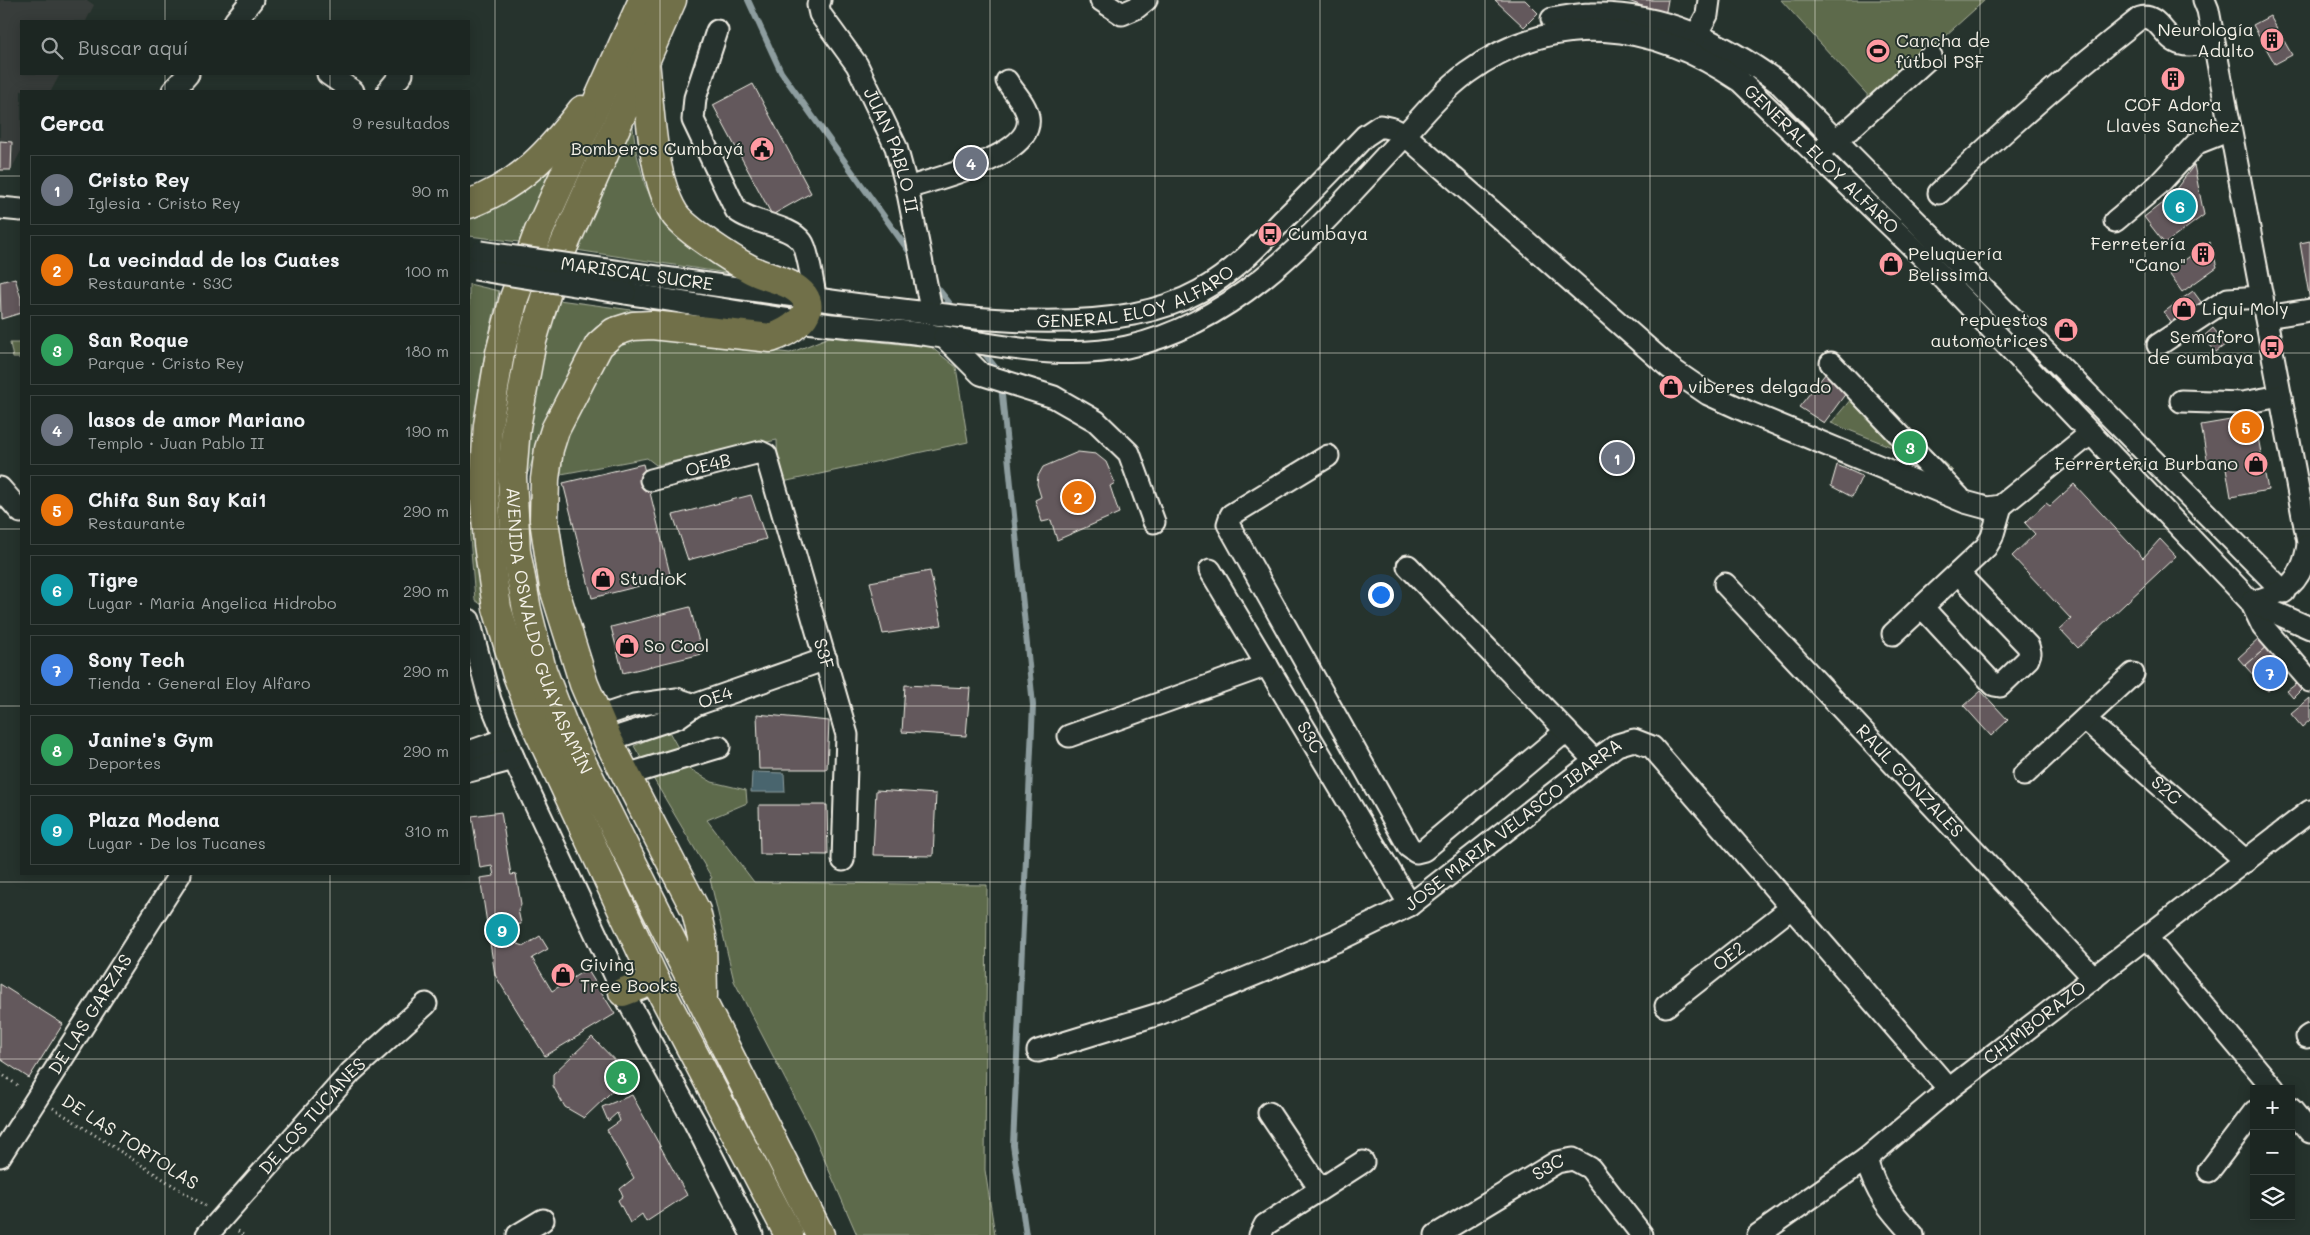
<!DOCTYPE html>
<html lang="es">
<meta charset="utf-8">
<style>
body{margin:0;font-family:Mali,sans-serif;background:#252e2a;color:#f1f3f6}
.controls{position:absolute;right:15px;bottom:15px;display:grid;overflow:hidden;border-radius:0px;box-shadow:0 2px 12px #0003}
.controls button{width:45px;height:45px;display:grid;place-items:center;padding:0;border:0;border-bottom:1px solid #3a4340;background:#1c2622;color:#f1f3f6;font:25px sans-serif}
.you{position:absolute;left:1380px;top:594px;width:18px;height:18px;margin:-12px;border:4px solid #fff;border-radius:50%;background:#1a73e8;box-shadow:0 0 0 8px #1a73e833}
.badge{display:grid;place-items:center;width:32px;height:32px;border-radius:50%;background:#ff9aa2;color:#fff;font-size:16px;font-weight:700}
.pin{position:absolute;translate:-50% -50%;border:2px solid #fff;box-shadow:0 1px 5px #0006}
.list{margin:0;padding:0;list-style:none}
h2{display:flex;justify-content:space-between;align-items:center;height:65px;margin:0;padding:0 20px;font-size:21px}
h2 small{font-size:16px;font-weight:400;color:#a0a5a5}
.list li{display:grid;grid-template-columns:32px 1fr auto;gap:15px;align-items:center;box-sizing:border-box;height:70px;margin:0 10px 10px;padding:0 10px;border:1px solid #3a4340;border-radius:0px}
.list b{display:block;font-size:19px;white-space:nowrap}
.list p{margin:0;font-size:16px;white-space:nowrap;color:#a0a5a5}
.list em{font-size:16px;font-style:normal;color:#a0a5a5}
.icon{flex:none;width:28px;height:28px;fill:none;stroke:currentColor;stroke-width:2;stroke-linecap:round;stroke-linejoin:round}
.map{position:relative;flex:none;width:2310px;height:1235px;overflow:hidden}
.search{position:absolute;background:#1c2622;box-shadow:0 2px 12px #0003;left:20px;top:20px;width:450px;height:55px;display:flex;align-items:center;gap:12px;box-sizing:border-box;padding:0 18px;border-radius:0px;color:#a0a5a5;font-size:19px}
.panel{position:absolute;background:#1c2622;box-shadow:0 2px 12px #0003;left:20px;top:90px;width:450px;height:785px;border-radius:0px}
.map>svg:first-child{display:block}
.built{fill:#393e3b}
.green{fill:#5d6b4c;stroke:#a8ae9a}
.water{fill:#48656e;stroke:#8d9d9f}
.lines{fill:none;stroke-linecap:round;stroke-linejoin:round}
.stream{stroke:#8d9d9f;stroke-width:6}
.building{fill:#64595c;stroke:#f4f1e8}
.minor-casing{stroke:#f4f1e8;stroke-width:25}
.major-casing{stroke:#f4f1e8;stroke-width:31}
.path{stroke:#f4f1e8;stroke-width:3;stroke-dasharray:1 4;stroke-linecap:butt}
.minor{stroke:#26332d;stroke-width:21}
.major{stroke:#71704a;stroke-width:28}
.minor-bridge-casing{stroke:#f4f1e8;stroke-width:25;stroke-linecap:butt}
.minor-bridge{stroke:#26332d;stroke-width:21}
.grid{fill:none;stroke:#f4f1e8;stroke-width:1;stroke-opacity:0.55}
.labels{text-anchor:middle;stroke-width:4;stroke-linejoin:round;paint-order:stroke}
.poi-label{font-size:18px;fill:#f4f1e8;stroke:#26332d;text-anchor:start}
.street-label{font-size:18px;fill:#f4f1e8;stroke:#26332d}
</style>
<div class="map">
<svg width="2310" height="1235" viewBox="0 0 2310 1235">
<rect width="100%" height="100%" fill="#26332d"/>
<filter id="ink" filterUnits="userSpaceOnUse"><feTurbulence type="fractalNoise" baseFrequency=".02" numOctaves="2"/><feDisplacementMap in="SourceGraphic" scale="10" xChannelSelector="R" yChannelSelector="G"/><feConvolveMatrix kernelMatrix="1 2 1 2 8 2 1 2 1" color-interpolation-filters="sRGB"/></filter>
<g filter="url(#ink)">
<path class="built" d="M0 0H87L94 5 86 21H21V74H60L51 91H21V151L11 170 0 171Z"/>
<g class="green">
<path d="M1781 0H1985L1873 101Z"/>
<path d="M632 119 636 151 645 185 661 216 733 274 576 250Z"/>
<path d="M564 144 519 242 469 236V215Z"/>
<path d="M469 284 499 291C488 339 476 387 473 437 469 494 479 551 486 608L475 600 469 525Z"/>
<path d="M559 300 646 312 611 318 595 328 585 343 554 404 527 475 530 421 540 364Z"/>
<path d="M623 335 790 353 829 337 931 347 956 367 968 442 778 483 777 440 656 465 647 458 556 475 567 437 594 380Z"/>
<path d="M10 343H21V358H13Z"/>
<path d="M1862 386 1953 471 1831 423Z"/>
<path d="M668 730 690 769 712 782 746 790 747 803 707 820 754 882 987 885 985 1170 995 1235H857L812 1131 734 981 710 879 712 878 634 746Z"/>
</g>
<path class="water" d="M752 772 784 773 785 792H751Z"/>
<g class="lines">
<g class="stream">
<path d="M748 0 781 72 913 257"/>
<path d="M933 282 955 310"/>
<path d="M981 349 999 372"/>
<path d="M1001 385 1033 705 1013 1145 1026 1235"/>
</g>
</g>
<g class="building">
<path d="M1495 0H1525L1538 13 1524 27Z"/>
<path d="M1626 0H1668L1666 11 1661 13Z"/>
<path d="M2270 16 2292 55 2275 64 2253 25Z"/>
<path d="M2174 69 2179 83 2171 86 2167 80Z"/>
<path d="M753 84 811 193 772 215 713 105Z"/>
<path d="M0 141 12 142 11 170H0Z"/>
<path d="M2194 165 2204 215 2165 244 2144 217 2170 197Z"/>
<path d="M2310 241V301L2300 243Z"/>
<path d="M2210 242 2217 267 2182 292 2168 272Z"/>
<path d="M15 278 21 298V313L1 319 0 282Z"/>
<path d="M2193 291 2204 306 2175 327 2164 312Z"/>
<path d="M2213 328 2226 344 2216 352 2203 337Z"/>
<path d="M1826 373 1849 389 1824 423 1799 407Z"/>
<path d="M2254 416 2268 490 2231 497 2225 462 2207 459 2201 425Z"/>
<path d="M1078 452 1096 454 1106 462 1115 483 1110 486 1119 513 1057 540 1051 520 1042 522 1035 500 1041 497 1037 484 1038 476 1043 467Z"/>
<path d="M643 464 671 578 592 598 563 483Z"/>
<path d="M1837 465 1862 476 1852 497 1831 486Z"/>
<path d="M2074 484 2143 558 2160 539 2176 556 2078 648 2060 629 2071 619 2012 556 2035 534 2025 523 2046 503 2050 506Z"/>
<path d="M751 495 766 539 688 560 673 515Z"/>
<path d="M930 571 942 625 883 634 870 582Z"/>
<path d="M690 607 702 654 623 673 611 627Z"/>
<path d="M2260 638 2268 646 2245 666 2238 658Z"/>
<path d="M2268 646 2277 657 2255 677 2245 666Z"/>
<path d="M2278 660 2283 666 2262 686 2256 680Z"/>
<path d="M2283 666 2289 672 2268 691 2262 686Z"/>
<path d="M2296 684 2301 690 2293 698 2287 691Z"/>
<path d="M905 685 970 688 966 736 902 732Z"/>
<path d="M1981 691 2008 720 1991 736 1964 706Z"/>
<path d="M2310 698V720L2302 727 2291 714Z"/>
<path d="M757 714 829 721 827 769H759Z"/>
<path d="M876 790 936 794 933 856 873 855Z"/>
<path d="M759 805H827L828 855 760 854Z"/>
<path d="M501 812 511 875 516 874 521 904 518 910 521 924 515 925 518 944 524 946 540 936 548 949 532 958 552 991 587 969 615 1014 545 1056 495 975 480 878 494 876 492 866 480 868 472 816Z"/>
<path d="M0 984 63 1024 29 1078 0 1059Z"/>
<path d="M592 1037 629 1075 584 1118 565 1107 553 1086V1074Z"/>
<path d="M632 1095 687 1195 646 1222 642 1214 630 1223 618 1200 623 1196 620 1189 634 1178 607 1130 620 1121 617 1113 608 1121 602 1107Z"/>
</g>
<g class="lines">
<defs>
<g id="minor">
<path id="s1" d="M820 0 818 5 820 14 857 65 896 147 907 188 932 314"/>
<path d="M1101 0 1122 14 1136 8 1146 0"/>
<path d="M2204 0 2208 10 2310 553"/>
<path d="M1552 19C1565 17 1578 14 1591 14 1663 12 1722 42 1779 83L2284 592"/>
<path d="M235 21 252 0"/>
<path d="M717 31 695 98 693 120 736 210C753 224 790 225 802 242 808 250 813 287 816 299"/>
<path d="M1690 46 1707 15 1709 0"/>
<path d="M328 74 353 91"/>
<path d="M173 91 188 74"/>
<path d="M388 91 402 74"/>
<path d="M1825 147 1850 129 1931 56"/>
<path d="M907 188C935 179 1035 156 1028 117 1026 104 1014 93 1007 81"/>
<path d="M1939 193C2003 131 2070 73 2140 18 2158 12 2164 40 2181 44 2191 47 2204 43 2213 41"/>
<path d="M0 208 21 210"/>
<path d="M2115 221 2158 185 2197 143 2230 130"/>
<path id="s2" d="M628 273C703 283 778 294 853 304 954 316 1108 342 1200 291 1233 273 1260 244 1286 217 1313 191 1339 163 1365 136L1380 126 1393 129 1405 135 1670 368 1708 394 1750 413 1965 502 1987 508 2001 506 2091 433"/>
<path id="s3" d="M625 293C682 302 740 313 798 321 839 327 881 328 922 334 990 343 1058 362 1127 347 1243 321 1319 227 1397 144 1419 120 1440 93 1467 73 1556 8 1653 22 1740 81L1922 256 2251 602 2263 627 2310 681"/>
<path d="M2266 317 2310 310"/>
<path d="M944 337 981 374 1054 397 1096 421 1129 453 1154 522"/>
<path d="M2158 345 2228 299 2262 297"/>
<path d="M1831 363 1959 497"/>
<path d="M2181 401 2242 403 2281 396"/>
<path d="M1328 456 1231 515 1228 524 1409 847 1416 852 1424 850 1566 731"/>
<path id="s4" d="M651 480 760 452 766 455 847 735 843 860"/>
<path d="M0 488 21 512"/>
<path d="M1408 566 1595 761"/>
<path id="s5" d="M1210 570 1410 905"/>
<path id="s6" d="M1725 584 2094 978"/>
<path d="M2251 602C2286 593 2302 583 2308 545"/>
<path d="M2251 602 2310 628"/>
<path d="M1922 607 1994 685 2000 686 2028 659 2030 653 2028 646 1958 573"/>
<path d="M469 620 490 700 514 759 623 992 695 1123 752 1235"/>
<path d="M1893 634 1986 547 1992 537 2001 506"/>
<path d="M598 717 634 705 677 699 695 705"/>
<path id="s7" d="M2085 719 2246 861"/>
<path d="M1069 736 1267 665"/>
<path id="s8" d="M608 740 678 717 695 705 826 659"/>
<path d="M469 752 506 739"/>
<path d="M469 771 514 759"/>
<path d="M626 775 719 747"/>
<path d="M2024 775 2133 674"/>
<path d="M2147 938 2274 1089"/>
<path id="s9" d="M1666 1006 1791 908"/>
<path d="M2307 1037 2310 1035"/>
<path id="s10" d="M1038 1051 1159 1014 1336 941 1410 905 1595 761 1617 745 1634 740 1652 747 1949 1089"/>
<path d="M2291 1109 2310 1132"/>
<path d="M1269 1113 1320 1189"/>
<path id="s11" d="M0 1156 180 874"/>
<path d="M1866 1159C1876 1194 1889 1209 1913 1235"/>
<path d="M2209 1171 2254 1112"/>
<path id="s12" d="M207 1235 351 1072 426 1004"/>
<path d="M518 1235 543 1220"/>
<path d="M1260 1235 1265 1225 1363 1162"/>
<path id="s13" d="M1436 1235 1557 1162 1573 1159 1590 1168 1642 1235"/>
<path id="s14" d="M1758 1235 1866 1159 1949 1089 2310 811"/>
</g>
<g id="major">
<path d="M643 0 539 231 514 298 500 353 488 425 484 487 488 544 497 608 516 672 538 730 655 980 789 1235"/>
<path id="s15" d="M672 0 554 268 532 341 516 427 512 477 516 551 527 610 542 670 564 727 820 1235"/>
<path d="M645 61C650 105 651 175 674 213 684 229 733 260 750 269 767 279 792 280 804 296 818 316 786 333 771 338L652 325 633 326 614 332 599 345 588 366 555 430 549 449 545 479 544 520 554 588 584 684 608 740 696 911 702 937 703 996"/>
<path d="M469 204C521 184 549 153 582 110"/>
<path d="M623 992 655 980"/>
</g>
</defs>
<use href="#minor" class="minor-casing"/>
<use href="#major" class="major-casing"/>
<g class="path">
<path d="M0 1073 20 1087"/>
<path d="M53 1108 205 1206"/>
<path d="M238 1231 243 1235"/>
</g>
<use href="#minor" class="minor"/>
<use href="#major" class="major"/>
<defs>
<g id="minor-bridge">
<path d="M480 252 628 273"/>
<path d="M475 269 625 293"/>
</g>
</defs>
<use href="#minor-bridge" class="minor-bridge-casing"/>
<use href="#minor-bridge" class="minor-bridge"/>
</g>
</g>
<path class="grid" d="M165 0V21M330 0V21M495 0V1235M660 0V1235M825 0V1235M990 0V1235M1155 0V1235M1320 0V1235M1485 0V1235M1650 0V1235M1815 0V1235M1980 0V1235M2145 0V1235M165 74V91M330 74V91M0 176H21M469 176H2310M0 353H21M469 353H2310M0 529H21M469 529H2310M0 706H21M469 706H2310M165 874V1235M330 874V1235M0 882H2310M0 1059H2310"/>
<defs>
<symbol id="building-disc" viewBox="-11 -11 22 22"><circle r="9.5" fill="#ff9aa2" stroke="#26332d"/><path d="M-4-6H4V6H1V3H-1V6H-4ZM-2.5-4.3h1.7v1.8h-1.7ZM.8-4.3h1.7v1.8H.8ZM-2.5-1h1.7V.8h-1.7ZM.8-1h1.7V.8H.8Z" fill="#111"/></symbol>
<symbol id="stadium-disc" viewBox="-11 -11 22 22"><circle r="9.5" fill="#ff9aa2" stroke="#26332d"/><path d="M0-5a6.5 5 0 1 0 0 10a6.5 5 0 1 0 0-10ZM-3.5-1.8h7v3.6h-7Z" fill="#111"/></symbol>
<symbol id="civic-disc" viewBox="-11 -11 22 22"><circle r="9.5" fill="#ff9aa2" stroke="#26332d"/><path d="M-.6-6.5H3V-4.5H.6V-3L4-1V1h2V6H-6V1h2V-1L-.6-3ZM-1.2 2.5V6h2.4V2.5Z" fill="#111"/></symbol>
<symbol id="bus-disc" viewBox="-11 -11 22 22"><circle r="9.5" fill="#ff9aa2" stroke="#26332d"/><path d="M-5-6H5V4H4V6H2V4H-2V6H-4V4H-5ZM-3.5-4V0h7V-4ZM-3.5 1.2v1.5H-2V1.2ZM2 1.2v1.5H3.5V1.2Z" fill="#111"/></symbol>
<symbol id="shop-disc" viewBox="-11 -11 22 22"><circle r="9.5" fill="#ff9aa2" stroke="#26332d"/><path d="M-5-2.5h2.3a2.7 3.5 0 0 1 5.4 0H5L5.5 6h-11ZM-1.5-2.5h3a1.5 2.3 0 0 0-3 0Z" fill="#111"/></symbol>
</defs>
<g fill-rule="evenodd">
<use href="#building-disc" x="2258" y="26" width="28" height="28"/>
<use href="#stadium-disc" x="1864" y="37" width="28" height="28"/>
<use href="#building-disc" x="2159" y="65" width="28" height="28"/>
<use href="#civic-disc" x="748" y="135" width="28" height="28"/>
<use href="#bus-disc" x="1256" y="220" width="28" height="28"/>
<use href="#building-disc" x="2189" y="240" width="28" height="28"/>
<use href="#shop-disc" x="1877" y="250" width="28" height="28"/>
<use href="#shop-disc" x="2170" y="295" width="28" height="28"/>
<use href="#shop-disc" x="2052" y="316" width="28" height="28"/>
<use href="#bus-disc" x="2258" y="333" width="28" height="28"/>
<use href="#shop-disc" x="1657" y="373" width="28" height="28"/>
<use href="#shop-disc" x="2242" y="450" width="28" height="28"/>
<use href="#shop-disc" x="589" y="565" width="28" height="28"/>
<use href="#shop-disc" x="613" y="632" width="28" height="28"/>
<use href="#shop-disc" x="549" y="961" width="28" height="28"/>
</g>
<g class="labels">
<g class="poi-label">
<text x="2254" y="36" text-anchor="end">Neurología<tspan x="2254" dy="21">Adulto</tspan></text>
<text x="1896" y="47">Cancha de<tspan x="1896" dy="21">fútbol PSF</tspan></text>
<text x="2173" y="111" text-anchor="middle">COF Adora<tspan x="2173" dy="21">Llaves Sanchez</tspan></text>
<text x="744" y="155" text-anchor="end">Bomberos Cumbayá</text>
<text x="1288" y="240">Cumbaya</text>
<text x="2186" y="250" text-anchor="end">Ferretería<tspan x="2186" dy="21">"Cano"</tspan></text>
<text x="1908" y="260">Peluquería<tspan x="1908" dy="21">Belissima</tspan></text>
<text x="2202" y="315">Liqui Moly</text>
<text x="2048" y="326" text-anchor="end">repuestos<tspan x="2048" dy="21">automotrices</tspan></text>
<text x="2254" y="343" text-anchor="end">Semaforo<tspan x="2254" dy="21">de cumbaya</tspan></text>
<text x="1688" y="393">viberes delgado</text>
<text x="2238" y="470" text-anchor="end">Ferrerteria Burbano</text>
<text x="620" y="585">StudioK</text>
<text x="644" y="652">So Cool</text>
<text x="580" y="971">Giving<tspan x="580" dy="21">Tree Books</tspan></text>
</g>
<g class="street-label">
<text dy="6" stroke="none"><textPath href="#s1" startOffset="170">JUAN PABLO II</textPath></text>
<text dy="6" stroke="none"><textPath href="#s3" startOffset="1356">GENERAL ELOY ALFARO</textPath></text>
<text transform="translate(637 274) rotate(8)" y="6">MARISCAL SUCRE</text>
<text dy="6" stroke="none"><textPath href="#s2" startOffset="515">GENERAL ELOY ALFARO</textPath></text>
<text dy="6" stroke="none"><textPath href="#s4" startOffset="59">OE4B</textPath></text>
<text dy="6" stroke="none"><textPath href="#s15" startOffset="666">AVENIDA OSWALDO GUAYASAMÍN</textPath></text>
<text dy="6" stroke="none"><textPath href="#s4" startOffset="326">S3F</textPath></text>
<text dy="6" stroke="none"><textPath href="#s8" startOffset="116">OE4</textPath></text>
<text dy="6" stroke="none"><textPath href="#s5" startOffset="195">S3C</textPath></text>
<text dy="6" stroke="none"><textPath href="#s6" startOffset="270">RAUL GONZALES</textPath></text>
<text dy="6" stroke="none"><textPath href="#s7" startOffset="108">S2C</textPath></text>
<text dy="6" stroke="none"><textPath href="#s10" startOffset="531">JOSE MARIA VELASCO IBARRA</textPath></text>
<text dy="6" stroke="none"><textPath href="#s9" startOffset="80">OE2</textPath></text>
<text dy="6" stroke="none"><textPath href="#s11" startOffset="168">DE LAS GARZAS</textPath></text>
<text dy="6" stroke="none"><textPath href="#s14" startOffset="349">CHIMBORAZO</textPath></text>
<text dy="6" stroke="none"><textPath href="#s12" startOffset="159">DE LOS TUCANES</textPath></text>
<text transform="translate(130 1142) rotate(33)" y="6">DE LAS TORTOLAS</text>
<text dy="6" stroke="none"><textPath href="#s13" startOffset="131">S3C</textPath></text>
</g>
</g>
</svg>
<div class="controls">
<button>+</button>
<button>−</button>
<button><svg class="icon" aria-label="layers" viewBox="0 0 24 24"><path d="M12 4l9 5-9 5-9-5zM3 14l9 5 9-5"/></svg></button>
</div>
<div class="you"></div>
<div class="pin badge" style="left:1617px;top:458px;background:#6b7280">1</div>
<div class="pin badge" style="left:1078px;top:497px;background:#e8710a">2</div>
<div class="pin badge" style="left:1910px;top:447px;background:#2e9e5b">3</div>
<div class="pin badge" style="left:971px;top:163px;background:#6b7280">4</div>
<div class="pin badge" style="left:2246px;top:427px;background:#e8710a">5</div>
<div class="pin badge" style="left:2180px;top:206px;background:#0f9aa8">6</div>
<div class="pin badge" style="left:2270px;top:673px;background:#3f7fe0">7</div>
<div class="pin badge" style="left:622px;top:1077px;background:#2e9e5b">8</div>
<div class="pin badge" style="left:502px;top:930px;background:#0f9aa8">9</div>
<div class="search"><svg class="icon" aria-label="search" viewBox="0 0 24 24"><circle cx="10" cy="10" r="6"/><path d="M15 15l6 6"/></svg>Buscar aquí</div>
<section class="panel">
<h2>Cerca<small>9 resultados</small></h2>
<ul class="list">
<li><span class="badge" style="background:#6b7280">1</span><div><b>Cristo Rey</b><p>Iglesia · Cristo Rey</p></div><em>90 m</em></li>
<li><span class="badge" style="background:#e8710a">2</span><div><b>La vecindad de los Cuates</b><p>Restaurante · S3C</p></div><em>100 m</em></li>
<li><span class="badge" style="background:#2e9e5b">3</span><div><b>San Roque</b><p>Parque · Cristo Rey</p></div><em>180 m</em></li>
<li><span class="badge" style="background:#6b7280">4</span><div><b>lasos de amor Mariano</b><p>Templo · Juan Pablo II</p></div><em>190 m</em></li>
<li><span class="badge" style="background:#e8710a">5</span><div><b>Chifa Sun Say Kai1</b><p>Restaurante</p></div><em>290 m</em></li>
<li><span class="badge" style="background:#0f9aa8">6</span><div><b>Tigre</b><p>Lugar · Maria Angelica Hidrobo</p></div><em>290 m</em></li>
<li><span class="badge" style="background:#3f7fe0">7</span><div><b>Sony Tech</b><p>Tienda · General Eloy Alfaro</p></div><em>290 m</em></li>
<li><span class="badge" style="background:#2e9e5b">8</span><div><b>Janine's Gym</b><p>Deportes</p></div><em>290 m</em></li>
<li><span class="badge" style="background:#0f9aa8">9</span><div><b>Plaza Modena</b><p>Lugar · De los Tucanes</p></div><em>310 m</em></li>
</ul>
</section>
</div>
